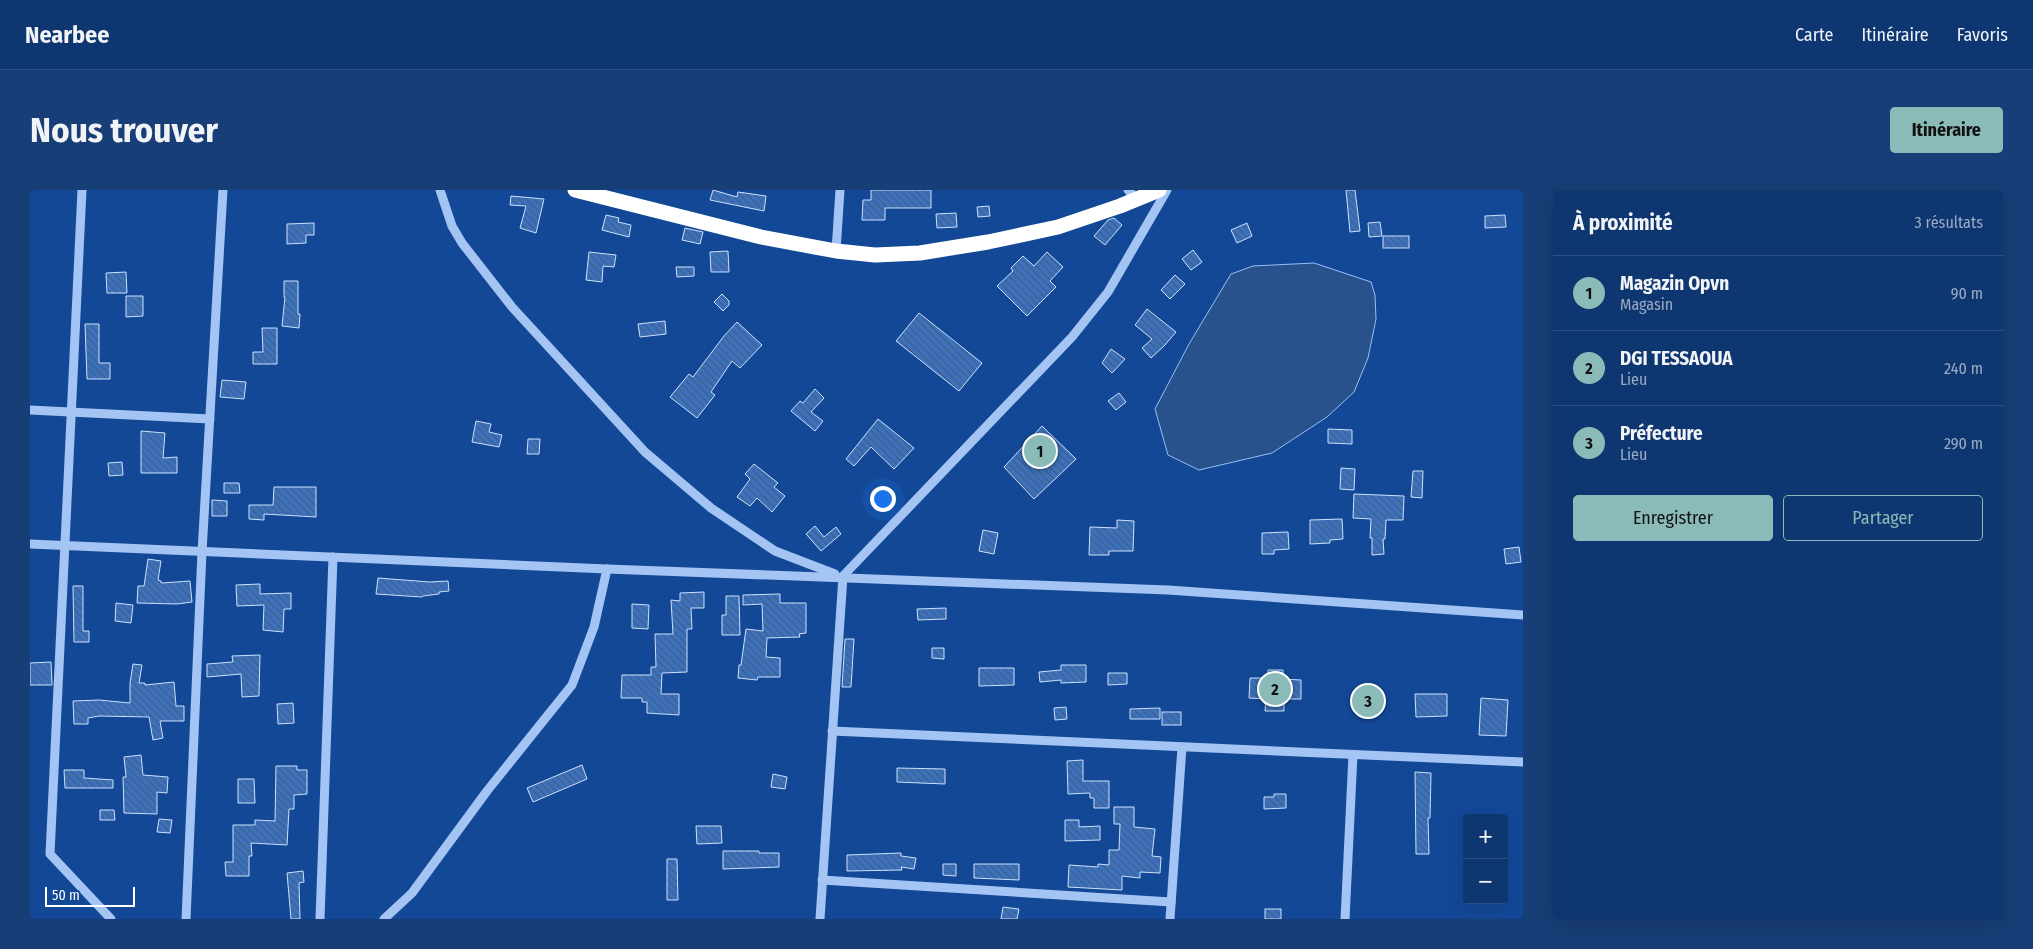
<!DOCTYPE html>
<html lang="fr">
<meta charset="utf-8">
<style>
body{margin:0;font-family:"Fira Sans Condensed",sans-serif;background:#173e76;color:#f1f3f6}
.controls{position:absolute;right:15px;bottom:15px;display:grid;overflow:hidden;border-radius:5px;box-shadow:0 5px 20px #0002}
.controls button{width:45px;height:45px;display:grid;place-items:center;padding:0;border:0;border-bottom:1px solid #2e5084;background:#0e3671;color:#f1f3f6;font:25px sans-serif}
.scale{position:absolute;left:15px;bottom:12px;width:90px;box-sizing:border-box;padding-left:5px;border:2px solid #fff;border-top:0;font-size:14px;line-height:18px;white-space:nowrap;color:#fff;-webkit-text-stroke:4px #134897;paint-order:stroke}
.you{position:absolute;left:852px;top:308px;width:18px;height:18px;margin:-12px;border:4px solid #fff;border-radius:50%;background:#1a73e8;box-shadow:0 0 0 8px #1a73e833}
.badge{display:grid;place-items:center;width:32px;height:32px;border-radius:50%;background:#8bbbb9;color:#111;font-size:16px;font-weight:700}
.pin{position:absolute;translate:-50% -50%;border:2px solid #fff;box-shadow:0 1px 5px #0006}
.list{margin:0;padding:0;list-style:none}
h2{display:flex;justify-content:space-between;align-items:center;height:65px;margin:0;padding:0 20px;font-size:21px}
h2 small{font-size:16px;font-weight:400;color:#9babc3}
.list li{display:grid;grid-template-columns:32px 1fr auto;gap:15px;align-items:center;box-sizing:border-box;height:75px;padding:0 20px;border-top:1px solid #2e5084}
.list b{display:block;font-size:19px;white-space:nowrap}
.list p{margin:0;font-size:16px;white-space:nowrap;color:#9babc3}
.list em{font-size:16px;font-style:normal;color:#9babc3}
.actions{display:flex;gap:10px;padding:15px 20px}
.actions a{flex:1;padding:11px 0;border:1px solid #8bbbb9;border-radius:5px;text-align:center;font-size:18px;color:#8bbbb9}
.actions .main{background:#8bbbb9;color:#111}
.map{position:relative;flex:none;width:1493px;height:729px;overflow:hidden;border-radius:5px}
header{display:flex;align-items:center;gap:30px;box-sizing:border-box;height:70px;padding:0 25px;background:#0e3671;border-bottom:1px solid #2e5084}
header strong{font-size:24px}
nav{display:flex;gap:28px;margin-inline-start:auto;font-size:18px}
.intro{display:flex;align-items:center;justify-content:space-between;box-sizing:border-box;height:120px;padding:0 30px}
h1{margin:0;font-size:35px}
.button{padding:12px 22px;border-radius:5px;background:#8bbbb9;color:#111;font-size:18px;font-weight:700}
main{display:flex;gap:30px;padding:0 30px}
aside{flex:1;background:#0e3671;border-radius:5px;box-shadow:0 5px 20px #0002}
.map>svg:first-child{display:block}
.water{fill:#29518b;stroke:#96bff6}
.building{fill:url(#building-back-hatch);stroke:#cce1fd}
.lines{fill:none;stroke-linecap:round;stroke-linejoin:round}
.minor{stroke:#a4c5f3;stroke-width:9}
.highway{stroke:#fff;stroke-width:15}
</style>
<header>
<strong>Nearbee</strong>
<nav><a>Carte</a><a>Itinéraire</a><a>Favoris</a></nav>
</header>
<div class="intro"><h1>Nous trouver</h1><a class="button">Itinéraire</a></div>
<main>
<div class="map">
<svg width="1493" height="729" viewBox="0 0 1493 729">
<defs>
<pattern id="building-back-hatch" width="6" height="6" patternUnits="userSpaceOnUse" patternTransform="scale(1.25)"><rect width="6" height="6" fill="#3b72bf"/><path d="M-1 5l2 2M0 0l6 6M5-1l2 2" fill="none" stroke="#445d80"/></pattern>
</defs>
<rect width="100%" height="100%" fill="#134897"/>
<path class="water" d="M1284 73 1341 92 1345 105 1346 129 1338 168 1324 202 1297 227 1242 263 1169 280 1138 265 1125 219 1159 154 1201 84 1223 76Z"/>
<g class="building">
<path d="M683 0 707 7 708 2 736 6 734 21 680 10Z"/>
<path d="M841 0H901V18H855V30H832L833 10H841Z"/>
<path d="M1316 0H1325L1330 41 1320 42Z"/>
<path d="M481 6 514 9 506 43 490 38 496 16 480 15Z"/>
<path d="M959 16 960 26 948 27 947 17Z"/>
<path d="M926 23 927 37 907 38 906 24Z"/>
<path d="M576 25 589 28 588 32 601 35 599 47 572 40Z"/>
<path d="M1475 25 1476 37 1455 38V26Z"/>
<path d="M1084 28 1092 35 1075 55 1064 46 1078 30Z"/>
<path d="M1350 32 1352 46 1339 47 1338 33Z"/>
<path d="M284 33V45H276V53L257 54V34Z"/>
<path d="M1217 33 1222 46 1207 53 1201 40Z"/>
<path d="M655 38 673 42 670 54 652 50Z"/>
<rect x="1353" y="46" width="26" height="12"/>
<path d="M1163 60 1172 72 1161 80 1152 69Z"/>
<path d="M698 61 699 82H681L680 62Z"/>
<path d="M559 62 586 65 584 77 573 76 572 92 556 90Z"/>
<path d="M1017 62 1033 77 1020 91 1026 97 997 126 967 96 983 81 981 78 993 66 1004 76Z"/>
<path d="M646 77H664V86L647 87Z"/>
<path d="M96 82 97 103H77L76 83Z"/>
<path d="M1145 85 1155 94 1140 109 1131 100Z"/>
<path d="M254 91H268V124H270L269 138 252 136 255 107H254Z"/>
<path d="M692 104 699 111V115L693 121 684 112Z"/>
<path d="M96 106H113V126L96 127Z"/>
<path d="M1117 119 1146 142 1134 156 1121 168 1112 158 1122 149 1105 135Z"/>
<path d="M889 123 952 173 929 201 866 151Z"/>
<path d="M635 131 636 144 610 147 608 134Z"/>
<path d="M707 132 732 155 710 178 702 171 681 202 685 205 667 228 640 207 659 184 663 187 694 146Z"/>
<path d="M55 134H69V173H80V189H57Z"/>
<path d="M232 138H247V174H223V162H233Z"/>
<path d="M1081 159 1095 169 1082 183 1072 173Z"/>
<path d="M192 190 216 192 214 209 190 207Z"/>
<path d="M785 199 794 208 781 222 793 231 785 241 761 221 770 211 773 213Z"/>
<path d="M1089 203 1096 212 1086 220 1078 211Z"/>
<path d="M848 229 884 258 864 279 841 257 824 276 816 269Z"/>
<path d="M446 231 461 234 459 242 472 245 469 257 442 252Z"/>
<path d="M1012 236 1046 269 1004 309 974 277Z"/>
<path d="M1298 239 1322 240V254L1298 253Z"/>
<path d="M111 241 135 243 133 268 147 267V283H111Z"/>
<path d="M498 249H510L509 264H497Z"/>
<path d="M92 272 93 285 79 286 78 273Z"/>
<path d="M724 274 748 293 744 297 755 306 742 322 727 308 720 316 707 307 720 289 715 284Z"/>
<path d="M1311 278 1325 279 1324 300 1310 299Z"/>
<path d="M1383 281H1393L1392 308 1381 307Z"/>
<path d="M194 293H209L210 303H194Z"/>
<path d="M244 297H286V327L234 324V330L219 329V315H243Z"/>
<path d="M1324 304 1374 306 1373 330H1356L1355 349H1353L1354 364 1342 365V348H1340L1341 329 1323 328Z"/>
<path d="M182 310 197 311V326H182Z"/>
<path d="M1312 329 1313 349 1300 350V353L1280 354V330Z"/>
<path d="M1087 330 1104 331 1103 361H1079V365H1059L1060 337 1087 338Z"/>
<path d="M785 336 794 347 806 337 811 344 791 361 776 344Z"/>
<path d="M953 340 968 343 964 364 949 361Z"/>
<path d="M1258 342 1259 359 1244 360V364H1232V343Z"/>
<path d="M1489 357 1491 372 1476 374 1474 359Z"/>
<path d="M118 369 131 371 128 390 131 391V393L160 391 162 412 147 414 107 413 108 396H114Z"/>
<path d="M348 388 400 392 418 391 419 401 409 402V404L393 406 392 407 346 404Z"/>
<path d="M230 394V404L261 403V419H254L253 442 233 440 234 415 207 416 206 395Z"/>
<path d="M43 396H53V441H59V452H44Z"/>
<path d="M674 402V418H661L662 439H657V482L632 483 631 504H649V525L617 523V512H612V508H591L592 485H621V477H626L625 444H643L641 410 650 411V403Z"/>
<path d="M750 404V413H776V443L769 444 770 447 737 448 736 467 750 468V487H728L727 490 708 488 709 475H711L716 439 733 441 732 414 713 415V405Z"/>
<path d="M696 406H709L710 445H692V425H696Z"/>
<path d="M86 413 103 415 101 433 85 431Z"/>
<path d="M602 414 619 415 618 439 602 438Z"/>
<path d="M916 418V429L888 430 887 419Z"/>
<path d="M815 449H824L821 497H812Z"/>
<path d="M902 458H914V469L902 468Z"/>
<path d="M230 465 229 506 212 507 211 484 177 487V474L203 472 202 466Z"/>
<path d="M21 472 22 495H0V473Z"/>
<path d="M103 474 112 475 109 493H115V495L144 492 146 516H154V531H130L133 548 123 550 119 527 69 526 58 528V534H44L43 511 69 510 100 513V493Z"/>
<path d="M1031 475H1056V492L1031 493V490L1010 492 1009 482 1031 480Z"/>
<path d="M949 478H984V495L949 496Z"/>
<path d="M1238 480H1253V489L1271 490V509H1254V521H1235L1236 509 1219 508 1220 488H1238Z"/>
<path d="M1078 483H1097V494L1078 495Z"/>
<path d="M1325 502 1351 503V521L1324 520Z"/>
<path d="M1385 504H1417V526L1386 527Z"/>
<path d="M1451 508 1478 510 1476 546 1449 545Z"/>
<path d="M263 513 264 533 248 534 247 514Z"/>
<path d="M1036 517 1037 529 1025 530 1024 518Z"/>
<path d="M1130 518V529H1100V519Z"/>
<rect x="1132" y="522" width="19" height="13"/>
<path d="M111 565 113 585 138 587 137 603 127 602V624L94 623 93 587H96L94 567Z"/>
<path d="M1053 570V591H1079V618H1064V608H1060V603L1038 604 1037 571Z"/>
<path d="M552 575 557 589 503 612 497 598Z"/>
<path d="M246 576H267V580H277V604L264 605V619H259L257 655 221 653 222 666H219V686H196L195 672H203V635H225V630L245 631Z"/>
<path d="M867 578 915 579V594L867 592Z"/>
<path d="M34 580H54V588L83 590V598H35Z"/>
<path d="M1385 582 1401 583 1400 628H1398L1399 664H1386Z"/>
<path d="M743 584 757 587 755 599 741 597Z"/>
<path d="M208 589H224L225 613H208Z"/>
<path d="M1244 604H1256V618L1234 619V607H1244Z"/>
<path d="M1084 617H1104V637L1125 639 1122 666 1131 667 1130 683 1110 682V688L1092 686V700L1038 697 1039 675 1068 677V674L1079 675V660H1089L1090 634H1084Z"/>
<path d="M70 620H84L85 630H70Z"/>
<path d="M129 629 142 630 140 643 127 642Z"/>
<path d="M1035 630H1049V637L1070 636V650L1035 651Z"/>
<path d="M666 636H691L692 653 667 654Z"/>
<path d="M693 661H729V663H749V677L693 679Z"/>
<path d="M871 663V666L886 668 884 679 871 677 872 680 817 681V665Z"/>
<path d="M637 669H647L648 710H637Z"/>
<path d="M913 674H926V686L913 685Z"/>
<path d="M944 674H989V690L944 688Z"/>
<path d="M273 681 274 692 269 693 270 729H261L257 683Z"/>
<path d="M973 717 989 719 987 729H971Z"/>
<rect x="1235" y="719" width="16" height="10"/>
</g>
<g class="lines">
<g class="minor">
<path d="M52 0 20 664 81 729"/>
<path d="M410 0 422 36 432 53 482 117 615 262 681 318 745 361 805 384"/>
<path d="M1098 0 1107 9"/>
<path d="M806 61 810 0"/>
<path d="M0 220 180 229"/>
<path d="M0 354 577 379 1138 400 1493 425"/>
<path d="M802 541 1493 572"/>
<path d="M792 690 1141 712"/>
<path d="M156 729 172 362 193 0"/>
<path d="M290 729 303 367"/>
<path d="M354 729 382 703 457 601 542 495 564 437 577 379"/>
<path d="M790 729 813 386 1042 147 1078 102 1137 0"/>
<path d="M1140 729 1152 557"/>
<path d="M1315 729 1323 565"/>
</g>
<path class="highway" d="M545 0 731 47 806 61 845 65 890 63 958 52 1028 37 1090 16 1129 0"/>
</g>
</svg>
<div class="controls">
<button>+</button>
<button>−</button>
</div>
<div class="scale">50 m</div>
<div class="you"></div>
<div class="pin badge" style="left:1010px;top:261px">1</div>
<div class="pin badge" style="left:1245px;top:499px">2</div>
<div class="pin badge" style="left:1338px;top:511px">3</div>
</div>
<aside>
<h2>À proximité<small>3 résultats</small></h2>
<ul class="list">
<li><span class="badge">1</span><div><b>Magazin Opvn</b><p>Magasin</p></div><em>90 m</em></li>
<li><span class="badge">2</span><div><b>DGI TESSAOUA</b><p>Lieu</p></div><em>240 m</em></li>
<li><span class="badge">3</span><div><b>Préfecture</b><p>Lieu</p></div><em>290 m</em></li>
</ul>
<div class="actions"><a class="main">Enregistrer</a><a>Partager</a></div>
</aside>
</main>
